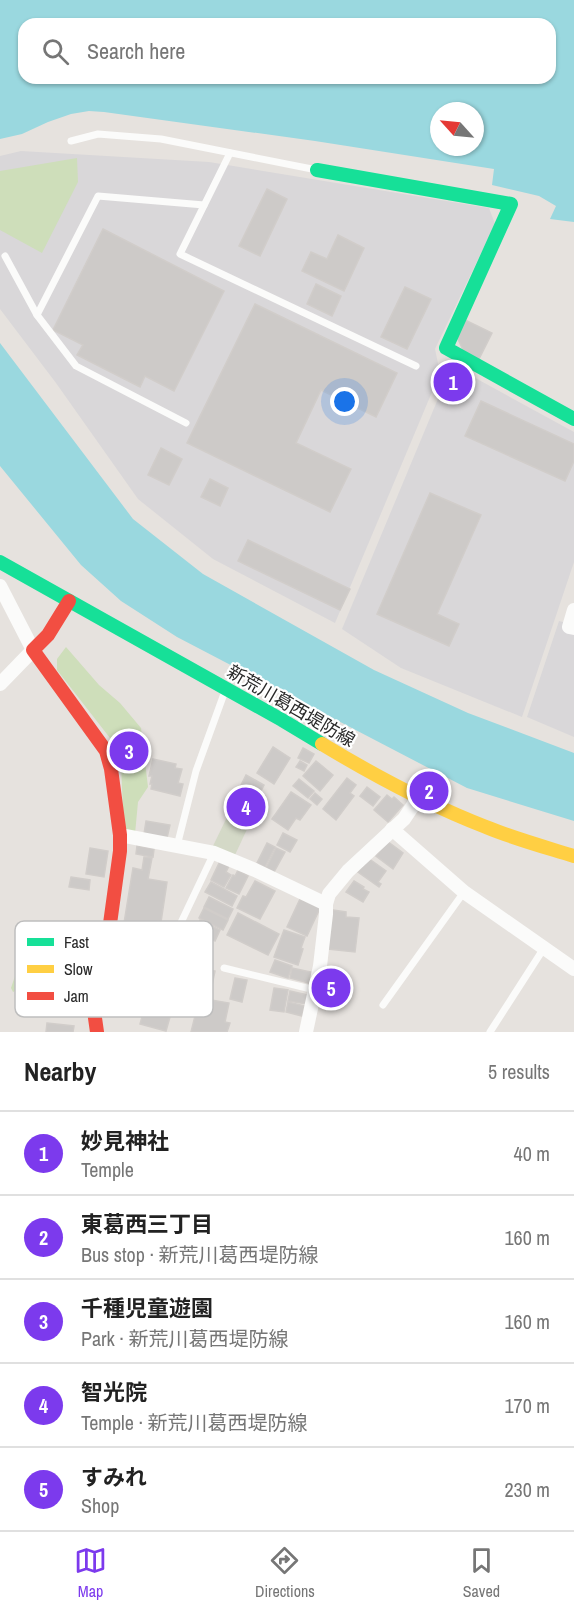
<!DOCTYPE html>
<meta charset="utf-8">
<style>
body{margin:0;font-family:"Archivo Narrow","Noto Sans JP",sans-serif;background:#f6f6f6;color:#222}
.compass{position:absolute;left:430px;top:102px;width:54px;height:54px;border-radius:50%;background:#fff;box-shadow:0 2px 4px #0004;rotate:297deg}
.you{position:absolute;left:345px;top:402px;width:21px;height:21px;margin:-15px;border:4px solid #fff;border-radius:50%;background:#1a73e8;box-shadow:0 0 0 9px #1a73e833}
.badge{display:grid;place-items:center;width:39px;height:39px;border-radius:50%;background:#7c3aed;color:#fff;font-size:20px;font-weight:700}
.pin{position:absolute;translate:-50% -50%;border:3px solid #fff;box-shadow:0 2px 6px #0006}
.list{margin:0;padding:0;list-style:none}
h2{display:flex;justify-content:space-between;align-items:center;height:78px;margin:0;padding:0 24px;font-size:26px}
h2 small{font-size:20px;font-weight:400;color:#767676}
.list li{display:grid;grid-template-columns:39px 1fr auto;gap:18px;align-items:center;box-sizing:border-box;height:84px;padding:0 24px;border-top:2px solid #e0e0e0}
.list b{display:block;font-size:22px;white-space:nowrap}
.list p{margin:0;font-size:20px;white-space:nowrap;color:#767676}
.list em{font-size:20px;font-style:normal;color:#767676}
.icon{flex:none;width:33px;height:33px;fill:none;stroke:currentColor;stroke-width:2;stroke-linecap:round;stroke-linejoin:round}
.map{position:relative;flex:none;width:574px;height:1032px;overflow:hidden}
.search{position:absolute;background:#fff;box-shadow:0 2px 4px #0004;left:18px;right:18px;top:18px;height:66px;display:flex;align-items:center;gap:15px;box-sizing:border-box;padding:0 21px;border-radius:18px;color:#767676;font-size:22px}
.sheet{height:498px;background:#fff}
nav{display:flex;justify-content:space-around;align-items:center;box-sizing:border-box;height:84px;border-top:2px solid #e0e0e0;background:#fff;font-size:16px;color:#767676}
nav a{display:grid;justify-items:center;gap:3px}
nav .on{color:#7c3aed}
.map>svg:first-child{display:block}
.industrial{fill:#d9d7d9}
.green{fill:#cedeba}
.cemetery{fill:#d4d9c7}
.water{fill:#9ad8df;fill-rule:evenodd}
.building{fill:#cdcac8;stroke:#d1cdca;stroke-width:1.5}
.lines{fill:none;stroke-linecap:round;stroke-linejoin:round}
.lane{stroke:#fbfbfa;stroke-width:7}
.street{stroke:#fbfbfa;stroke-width:14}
.fast{stroke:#16e098;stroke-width:14}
.slow{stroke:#ffcf43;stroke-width:14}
.jam{stroke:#f24e42;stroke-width:14}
.labels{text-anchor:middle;stroke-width:4.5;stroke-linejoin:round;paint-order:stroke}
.street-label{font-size:18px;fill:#282828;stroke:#fff}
.key{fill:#fff;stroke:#bebebe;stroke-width:1.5}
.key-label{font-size:16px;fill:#282828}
</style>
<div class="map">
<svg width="574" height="1032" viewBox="0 0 574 1032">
<rect width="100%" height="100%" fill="#e6e2de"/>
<g class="industrial">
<path d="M21 151 209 162 489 208 495 224 435 349 440 373 335 623 213 559 138 499 56 383 0 309V156Z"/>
<path d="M468 374 574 432V562L522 717 401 668 342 629 440 394 455 402Z"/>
<path d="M559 621 574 625V737L527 717Z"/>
</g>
<g class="green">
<path d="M77 158 78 182 42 253 0 230V171Z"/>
<path d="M66 647 99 685 120 703 141 728 148 787 138 802 135 834 124 831 121 765 110 738 57 670V659Z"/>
<path d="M63 950C69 958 70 975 61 982 58 984 55 985 52 986L47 984V979L35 988 26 985 13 992 11 988 20 961 32 957 42 959 50 953Z"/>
</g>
<path class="cemetery" d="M228 815 249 825 235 855 213 846Z"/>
<g class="water">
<path d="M0 0H574V222L550 219 556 206 539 196 492 185 494 169 315 141 104 112 89 111 71 114 48 122 22 134 0 139ZM24 24H550V78H24ZM439 111H475V147H439Z"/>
<path d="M0 343 133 519 203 574 374 670 468 713 574 753V821L467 788 177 637 121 601 81 565 0 466Z"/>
</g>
<g class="building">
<path d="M267 189 287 199 260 256 239 246Z"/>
<path d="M103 229 224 291 174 391 145 376 140 387 77 355 83 345 53 330Z"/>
<path d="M338 235 364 248 344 291 302 271 311 252 327 259Z"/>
<path d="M316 284 341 296 332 316 307 304Z"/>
<path d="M405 287 431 299 407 349 381 337Z"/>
<path d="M255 304 397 373 376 417 321 390 296 443 351 469 330 512 187 443Z"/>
<path d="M465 320 492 333 479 359 464 352 457 337Z"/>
<path d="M481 401 574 444V461L565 481 465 436Z"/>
<path d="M161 448 182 459 169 485 148 475Z"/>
<path d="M210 479 228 488 220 506 201 497Z"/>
<path d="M430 493 481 515 437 614 459 624 449 646 377 614Z"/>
<path d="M248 540 350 589 340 610 238 561Z"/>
<path d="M273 747 290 758 274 784 257 773Z"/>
<path d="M303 748 314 754 309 763 298 758Z"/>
<path d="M153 759 176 764 175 768 182 769 178 783 183 784 180 796 151 789 152 784H150L152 776H149Z"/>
<path d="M300 761 307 765 304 771 296 767Z"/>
<path d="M316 761 333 775 320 791 303 776Z"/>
<path d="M246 775 264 785 260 793 265 796 261 803 266 805 261 815 258 813 254 819 230 807Z"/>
<path d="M347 778 356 785 350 793 354 796 336 820 323 809Z"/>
<path d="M299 779 314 791 308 798 293 786Z"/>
<path d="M367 787 380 797 373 806 360 796Z"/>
<path d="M291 792 311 805 300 820 296 818 288 830 272 819Z"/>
<path d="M315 793 322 799 317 805 310 799Z"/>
<path d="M387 795 392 799 394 797 403 805 388 822 374 810Z"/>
<path d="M146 821 170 825 167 838 144 834Z"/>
<path d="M283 833 297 840 290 852 277 845Z"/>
<path d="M387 841 403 853 393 869 376 856Z"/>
<path d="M267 843 275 847 265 867 257 863Z"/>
<path d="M137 846 154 849 153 857 136 854Z"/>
<path d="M90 848 108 851 104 877 86 874Z"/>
<path d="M276 848 285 852 274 872 266 868Z"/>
<path d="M144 857 152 858 148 879 167 882 161 922 158 921 156 934 123 929 133 868 142 870Z"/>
<path d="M368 858 386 871 378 882 381 884 379 887 358 872Z"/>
<path d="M220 861 229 866 226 872 231 875 224 887 211 880Z"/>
<path d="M238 870 248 876 239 894 226 888 233 875 235 876Z"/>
<path d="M71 877 90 880 89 890 69 887Z"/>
<path d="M255 881 275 891 260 919 237 908 243 896 246 897Z"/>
<path d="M354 881 364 887 363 889 369 892 363 902 346 892Z"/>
<path d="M211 882 237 896 232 906 205 892Z"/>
<path d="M209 897 233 909 228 919 204 907Z"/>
<path d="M300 899 320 908 307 936 287 927Z"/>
<path d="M204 908 228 920 223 930 199 918Z"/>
<path d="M333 910 346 912V917L359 918 355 952 328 949Z"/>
<path d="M238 913 279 934 268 955 227 935Z"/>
<path d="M200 920 220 930 215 941 195 931Z"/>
<path d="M284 930 305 937 301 948 303 949 298 965 274 957Z"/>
<path d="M275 960 292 966 288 978 270 972Z"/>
<path d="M196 967 215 971 211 990 191 986Z"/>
<path d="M292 968 311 972 309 983 290 978Z"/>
<path d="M235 978 247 980 242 1002 230 999Z"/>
<path d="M326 979 336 983 331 995 321 991Z"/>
<path d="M274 988 288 990 284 1012 270 1010Z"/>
<path d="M290 991 308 995 306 1004 288 1001Z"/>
<path d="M171 993 229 1003 225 1022 230 1023 227 1032H191L195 1016 172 1010 166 1031 140 1024 148 996 156 998 157 995 169 998Z"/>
<path d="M288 1002 305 1006 302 1016 286 1012Z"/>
<path d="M47 1023 74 1026 73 1032H46Z"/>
</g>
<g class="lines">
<g class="lane">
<path d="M71 141 98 134 161 139 317 170"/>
<path d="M230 153 180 254 416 366"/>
<path d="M5 256 37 315 76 366 186 423"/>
<path d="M37 315 98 196 204 205"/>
<path d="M177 846 196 771 225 691"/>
<path d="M167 952 214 853"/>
<path d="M224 968 315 990"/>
<path d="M383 1005 464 892"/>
<path d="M490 1032 544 948"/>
</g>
<g class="street">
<path d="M0 586 33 650 0 684"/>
<path d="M574 610 569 627 574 628"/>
<path d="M392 829 464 892 574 969"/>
<path d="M120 835 214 853 255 870 326 904"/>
<path d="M306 1032 320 966 326 914V904L329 894 348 871 404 819 418 798"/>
</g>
<g class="fast">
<path d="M317 170 511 204 446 348 574 419"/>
<path d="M0 562 282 720 322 744"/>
</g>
<path class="slow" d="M322 744C375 776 429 805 486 827 515 839 545 847 574 856"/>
<path class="jam" d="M69 601 48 635 33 650 106 751 111 769 120 835V851L109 931 98 974 94 1011 97 1032"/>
</g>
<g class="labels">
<g class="street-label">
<text transform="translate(291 706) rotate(30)" y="6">新荒川葛西堤防線</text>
</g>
</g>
<rect x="15" y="921" width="198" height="96" rx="9" class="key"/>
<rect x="27" y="938" width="27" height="8" fill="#16e098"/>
<rect x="27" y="965" width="27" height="8" fill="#ffcf43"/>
<rect x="27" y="992" width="27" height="8" fill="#f24e42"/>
<g class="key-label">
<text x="64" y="948">Fast</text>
<text x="64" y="975">Slow</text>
<text x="64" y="1002">Jam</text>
</g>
</svg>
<svg class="compass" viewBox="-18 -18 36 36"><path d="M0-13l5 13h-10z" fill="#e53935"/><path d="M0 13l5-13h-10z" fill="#767676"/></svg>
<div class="you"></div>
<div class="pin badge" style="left:453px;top:382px">1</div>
<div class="pin badge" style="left:429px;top:791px">2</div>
<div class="pin badge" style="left:129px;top:751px">3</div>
<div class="pin badge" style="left:246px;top:807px">4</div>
<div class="pin badge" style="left:331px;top:988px">5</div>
<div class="search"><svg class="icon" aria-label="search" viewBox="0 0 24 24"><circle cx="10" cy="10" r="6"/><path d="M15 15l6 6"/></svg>Search here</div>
</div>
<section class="sheet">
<h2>Nearby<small>5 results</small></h2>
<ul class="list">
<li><span class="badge">1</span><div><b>妙見神社</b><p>Temple</p></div><em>40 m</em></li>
<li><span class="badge">2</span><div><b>東葛西三丁目</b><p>Bus stop · 新荒川葛西堤防線</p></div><em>160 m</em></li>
<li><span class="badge">3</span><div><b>千種児童遊園</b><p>Park · 新荒川葛西堤防線</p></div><em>160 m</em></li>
<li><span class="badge">4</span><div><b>智光院</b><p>Temple · 新荒川葛西堤防線</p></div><em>170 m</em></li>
<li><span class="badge">5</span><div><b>すみれ</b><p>Shop</p></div><em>230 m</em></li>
</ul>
</section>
<nav>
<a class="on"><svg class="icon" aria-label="map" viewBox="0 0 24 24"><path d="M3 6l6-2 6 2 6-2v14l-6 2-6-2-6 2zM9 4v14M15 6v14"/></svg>Map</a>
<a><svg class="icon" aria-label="directions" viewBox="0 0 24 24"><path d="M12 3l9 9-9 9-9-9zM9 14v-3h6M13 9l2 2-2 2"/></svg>Directions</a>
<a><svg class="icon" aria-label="saved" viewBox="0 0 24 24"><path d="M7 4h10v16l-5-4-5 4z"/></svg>Saved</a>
</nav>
